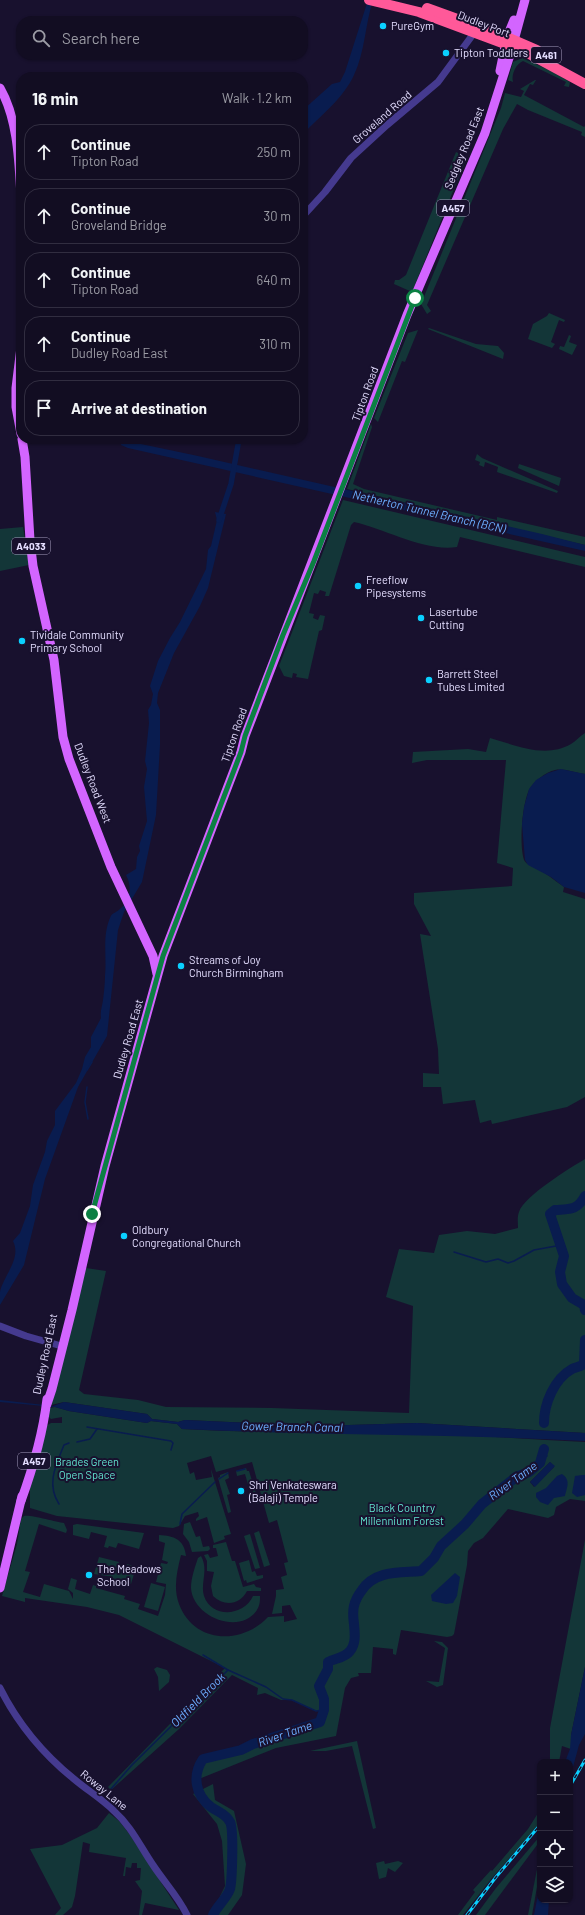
<!DOCTYPE html>
<meta charset="utf-8">
<style>
body{margin:0;font-family:Barlow,sans-serif;background:#1b162a;color:#f1f3f6}
.controls{position:absolute;right:12px;bottom:12px;display:grid;overflow:hidden;border-radius:8px;box-shadow:0 1px 3px #0004}
.controls button{width:36px;height:36px;display:grid;place-items:center;padding:0;border:0;border-bottom:1px solid #312d40;background:#120d22;color:#f1f3f6;font:20px sans-serif}
.stop{position:absolute;width:12px;height:12px;margin:-9px;border:3px solid #0b8043;border-radius:50%;background:#fff}
.stop.end{background:#0b8043;border-color:#fff;box-shadow:0 1px 4px #0008}
.list{margin:0;padding:0;list-style:none}
h2{display:flex;justify-content:space-between;align-items:center;height:52px;margin:0;padding:0 16px;font-size:17px}
h2 small{font-size:13px;font-weight:400;color:#9c9ca5}
.list li{display:grid;grid-template-columns:26px 1fr auto;gap:12px;align-items:center;box-sizing:border-box;height:56px;margin:0 8px 8px;padding:0 8px;border:1px solid #312d40;border-radius:16px}
.list b{display:block;font-size:15px;white-space:nowrap}
.list p{margin:0;font-size:13px;white-space:nowrap;color:#9c9ca5}
.list em{font-size:13px;font-style:normal;color:#9c9ca5}
.icon{flex:none;width:22px;height:22px;fill:none;stroke:currentColor;stroke-width:2;stroke-linecap:round;stroke-linejoin:round}
.map{position:relative;flex:none;width:585px;height:1915px;overflow:hidden}
.search{position:absolute;background:#120d22;box-shadow:0 1px 3px #0004;left:16px;top:16px;width:292px;height:44px;display:flex;align-items:center;gap:10px;box-sizing:border-box;padding:0 14px;border-radius:16px;color:#9c9ca5;font-size:15px}
.panel{position:absolute;background:#120d22;box-shadow:0 1px 3px #0004;left:16px;top:72px;width:292px;height:372px;border-radius:16px}
.map>svg:first-child{display:block}
.green{fill:#133638;fill-rule:evenodd}
.water{fill:#091c4f}
.lines{fill:none;stroke-linecap:round;stroke-linejoin:round}
.stream{stroke:#091c4f;stroke-width:1.5}
.canal{stroke:#091c4f;stroke-width:5.5}
.river{stroke:#091c4f;stroke-width:10}
.minor{stroke:#453a8f;stroke-width:7}
.major{stroke:#d365ff;stroke-width:9}
.highway{stroke:#ff5999;stroke-width:10}
.rail-casing{stroke:#0ad0ff;stroke-width:3}
.rail{stroke:#18112e;stroke-width:1.5;stroke-dasharray:4.5;stroke-linecap:butt}
.route{stroke:#0b8043;stroke-width:5}
.poi-dot{fill:#0ad0ff;stroke:#18112e;stroke-width:1.5}
.labels{text-anchor:middle;stroke-width:4;stroke-linejoin:round;paint-order:stroke}
.shield{fill:#18112e;stroke:#a7a0c0;stroke-width:1}
.shield-label{font-size:10px;font-weight:bold;fill:#e4deff}
.street-label{font-size:11px;fill:#e4deff;stroke:#18112e}
.poi-label{font-size:11px;fill:#e4deff;stroke:#18112e;text-anchor:start}
.park-label{font-size:11px;fill:#63e6d1;stroke:#18112e}
.water-label{font-size:12px;font-style:italic;fill:#6caeff;stroke:#18112e}
</style>
<div class="map">
<svg width="585" height="1915" viewBox="0 0 585 1915">
<rect width="100%" height="100%" fill="#18112e"/>
<g class="green">
<path d="M522 58 549 70 570 82 569 87 564 86 566 82 523 61C516 64 511 74 513 82L508 80 513 62Z"/>
<path d="M535 80H536L533 85 530 84 524 95 584 127 585 126V137L581 135 582 132 528 110 517 104 503 129 427 305 431 311 427 314 421 304 501 108 505 93 521 97 524 91 520 89Z"/>
<path d="M456 152 467 157 412 292 394 284 395 280H399L406 275Z"/>
<path d="M549 313 565 320 564 322 559 320 551 342 555 344 552 348 528 339 533 324 547 316Z"/>
<path d="M429 328 476 344 498 346 504 353 503 359 428 329Z"/>
<path d="M418 330 405 362 402 361 378 422 374 418 408 333Z"/>
<path d="M569 335 571 336 569 342 577 345 572 355 559 349 560 346 564 347Z"/>
<path d="M371 424 372 427 353 484 364 489 497 520V517L585 537V545L347 489Z"/>
<path d="M477 454 482 458 558 491 557 493 497 472 498 467 485 462 484 467 479 465 480 462 475 460Z"/>
<path d="M519 464 561 478 559 486 518 468Z"/>
<path d="M343 500 585 557V567L460 537 457 547C424 552 386 529 354 522L351 525 329 596H325L326 592 320 590 318 594 314 593 309 613 314 614 313 618 318 620 320 615 325 616 322 630 319 631 308 679 296 677 297 674 293 673 292 678 284 676 279 666Z"/>
<path d="M23 527 29 565 0 571V529Z"/>
<path d="M585 733V774C576 773 564 768 555 770 546 772 533 782 529 790 522 805 519 845 524 860 526 864 530 865 534 867 545 872 554 880 564 887L563 892 585 899V1097L567 1107 492 1124 491 1120 480 1123 475 1100 443 1104 441 1087H423V1073L439 1074 438 1049 420 934 431 936 414 904V893L512 886 513 868 497 863 506 760H427L412 763 413 752 468 749 486 752 490 738C516 745 545 759 571 744 576 741 580 736 585 733Z"/>
<path d="M585 1159V1433L417 1423 316 1426 185 1420 178 1422 152 1419 147 1414 64 1402 51 1405 86 1268 106 1271 79 1390 84 1394 138 1400 166 1407 272 1408 409 1413 413 1306 386 1297 399 1249 434 1253 439 1235 467 1231 495 1234 518 1228C518 1223 517 1217 519 1212 524 1196 570 1168 585 1159Z"/>
<path d="M55 1407 69 1411 147 1423 151 1421 177 1424 182 1429C259 1433 336 1433 412 1434 470 1435 528 1439 585 1442V1501L570 1499 556 1507 554 1515 548 1518 508 1509 483 1538 474 1543 468 1551 467 1565 454 1634 452 1636 447 1637 401 1630 396 1655 393 1654V1649L373 1647 371 1673H358L359 1676 351 1678 345 1688 336 1736 276 1748 194 1781 197 1770 203 1759 241 1750 253 1744 316 1724 322 1718 324 1710 316 1711 292 1700H281L265 1693 257 1695 258 1688 232 1675 179 1729 111 1790 108 1787 225 1668 119 1615 87 1607 25 1598V1602L2 1596 17 1544 21 1519 24 1516C29 1514 56 1522 64 1523L67 1530 66 1533 39 1524 25 1571 30 1572 23 1592 40 1597 44 1584 69 1591 73 1599V1593L68 1589 71 1578 77 1580 75 1589 90 1594 93 1585 96 1586V1588L125 1596 124 1599 140 1604 138 1609 158 1616 165 1595 166 1584 156 1582 161 1563 167 1564 168 1562 162 1560 165 1543 159 1541V1535C174 1536 184 1539 186 1556L181 1555C177 1571 173 1588 179 1604 194 1644 242 1645 268 1617L284 1616V1622L297 1619 290 1605 282 1606V1613L272 1614 276 1596V1590L284 1589 281 1577 287 1575 284 1563 288 1562 277 1520 269 1523 252 1462 216 1472 211 1456 187 1463 190 1474 194 1472 196 1480 212 1477 211 1469 231 1534 224 1536 225 1539 214 1543 207 1517 196 1521V1519L199 1516 198 1512 185 1516 179 1526 173 1528 57 1516 30 1508V1486L46 1426 51 1423H62V1417L51 1419 47 1415 50 1408ZM550 1462 554 1467 534 1487 530 1482Z"/>
<path d="M246 1468 247 1471H249L259 1503 257 1504 252 1488H249L245 1474 237 1476 236 1471Z"/>
<path d="M228 1472 229 1478 225 1480 230 1494 227 1495 231 1512 228 1513 218 1478 220 1477V1475Z"/>
<path d="M190 1522 196 1537 200 1536 203 1547 209 1546 210 1549 208 1551 192 1552 189 1542 183 1534 184 1524Z"/>
<path d="M77 1524 144 1533 139 1549 118 1543 116 1548 109 1546 108 1548 104 1547 107 1536 91 1532 89 1539 73 1535V1525Z"/>
<path d="M259 1531 270 1565 264 1567 254 1533Z"/>
<path d="M250 1534 260 1568 255 1569 244 1536Z"/>
<path d="M585 1540V1667L571 1735V1749L562 1746 559 1762H550V1728Z"/>
<path d="M226 1542 232 1561H235L243 1587 254 1584 256 1587 261 1588V1591H247C240 1605 224 1607 213 1596L211 1586 214 1572 207 1571V1561L204 1555 208 1554 210 1558 218 1556 216 1548H213V1545Z"/>
<path d="M201 1556C209 1570 200 1583 204 1596 212 1619 244 1616 253 1596H260C260 1600 260 1604 258 1608 244 1636 193 1619 191 1588 191 1578 195 1567 198 1558Z"/>
<path d="M99 1557 119 1562 117 1568 126 1570 127 1564 136 1567 131 1584 113 1579V1577L94 1574Z"/>
<path d="M249 1560 252 1572 255 1571 257 1576 263 1575V1578L247 1583 246 1580 244 1581 239 1563Z"/>
<path d="M151 1583 165 1587 158 1611 144 1607Z"/>
<path d="M434 1641 442 1642 448 1648 443 1685 437 1687 426 1681 439 1682 445 1648Z"/>
<path d="M157 1667 167 1670 170 1675 169 1682 159 1691 158 1677 154 1669Z"/>
<path d="M357 1741 375 1823 376 1828 373 1829 352 1746 326 1751H310Z"/>
<path d="M213 1784 215 1800 234 1811 246 1864 242 1895 228 1915H211L225 1886 222 1841 217 1824 193 1794Z"/>
<path d="M540 1810V1823L492 1878 463 1915H458L475 1892 473 1890 491 1870 492 1871 528 1829Z"/>
<path d="M109 1813 119 1821 130 1835 179 1910 145 1903 142 1915H139L142 1891 135 1881 140 1880 141 1868H137V1863H132L131 1868 126 1867 125 1876H123L126 1858 89 1852 90 1844 83 1842 75 1896 72 1907 63 1915H55L61 1908 30 1849 62 1845 97 1828Z"/>
<path d="M540 1836V1841L485 1915H476L496 1888Z"/>
<path d="M540 1854V1870L532 1915H528Z"/>
<path d="M384 1861 385 1864 398 1861 403 1863 395 1872 388 1868 386 1877 379 1879 376 1863Z"/>
</g>
<g class="water">
<path d="M368 0H373C365 25 365 52 354 75 343 99 320 116 303 134V110L332 84 340 82 345 72Z"/>
<path d="M122 440 198 456 542 534 585 545V551L128 448 121 445Z"/>
<path d="M215 512 226 514 208 588 200 606 174 653 158 693 157 703 160 710V745L156 815 142 882 124 912 118 930 107 1036 78 1087 45 1179 24 1265 0 1305C0 1301 0 1296 0 1292 3 1276 22 1259 13 1241L20 1233 30 1206 33 1185 45 1152 47 1141 55 1125V1111L76 1083 82 1069 85 1057 91 1047V1037L101 1018C100 1011 102 1007 103 1000 104 993 105 982 105 976 107 957 102 936 110 918 112 912 117 913 121 908 131 899 132 886 126 875L136 869 137 857 140 851 139 846 147 821 144 787 147 769 145 761 149 723 148 710 151 705 153 694 150 686 158 661 170 638 180 622 206 569 208 550 211 546 217 520Z"/>
<path d="M561 769 585 774V893L564 887 551 877 528 865 525 860 522 824 524 807 529 789 536 780 548 773Z"/>
<path d="M0 1400 53 1406 64 1402 147 1414 152 1419 178 1422 185 1420 316 1426 417 1423 585 1433V1441C451 1434 316 1435 182 1429L177 1424 151 1421 147 1423 69 1411 55 1407 0 1402Z"/>
<path d="M550 1462 555 1466 535 1487 530 1482Z"/>
<path d="M562 1474C571 1480 567 1487 565 1496L554 1498 548 1505 540 1502 536 1497V1493L546 1488 557 1476Z"/>
<path d="M582 1475H585V1495L577 1497 572 1493 575 1476Z"/>
<path d="M455 1573 460 1577 457 1596 453 1603 446 1604 432 1601 431 1595Z"/>
<path d="M585 1667V1734L579 1745 570 1778V1762H565L570 1749 571 1735Z"/>
<path d="M540 1884V1900H549L548 1915H534Z"/>
</g>
<g class="lines">
<g class="stream">
<path d="M87 1070 92 1062"/>
<path d="M87 1087 85 1102 88 1119"/>
<path d="M454 1252 486 1262 498 1259 508 1263 514 1261 534 1250 556 1246 561 1243"/>
<path d="M87 1427 171 1441 173 1443 171 1450"/>
<path d="M77 1442 90 1439 97 1429"/>
<path d="M543 1456H547"/>
<path d="M237 1471 245 1469"/>
<path d="M219 1479 228 1473"/>
<path d="M59 1504C46 1484 56 1465 64 1445L69 1443"/>
<path d="M180 1524 182 1514 215 1482"/>
<path d="M203 1655 228 1670"/>
<path d="M111 1789 132 1765 228 1670 266 1687 283 1699 292 1700 316 1711 324 1710"/>
</g>
<path class="canal" d="M219 520 231 484 239 439"/>
<g class="river">
<path d="M585 1196C577 1211 569 1209 555 1210L550 1214 564 1256 560 1272 562 1284 572 1298 584 1305 585 1310"/>
<path d="M544 1423C544 1404 554 1379 572 1369 576 1367 580 1367 584 1364L585 1340"/>
<path d="M213 1915C217 1906 227 1898 230 1889 232 1881 234 1829 230 1822 226 1814 218 1812 211 1807 195 1795 192 1775 203 1759L241 1750 253 1744 320 1722 324 1710V1699L319 1686 328 1669V1662C335 1658 345 1658 350 1651 356 1644 355 1634 354 1624 352 1610 353 1602 362 1590 375 1570 400 1573 421 1571L434 1558 441 1546 465 1524 482 1504 516 1477 529 1472 540 1463 544 1449"/>
</g>
<g class="minor">
<path d="M303 216 325 192 351 158 387 125 438 82 474 33"/>
<path d="M0 1326 26 1336 58 1345"/>
<path d="M0 1688C18 1724 42 1753 74 1779 87 1790 102 1799 114 1811 131 1826 140 1846 153 1865 164 1882 178 1896 187 1915"/>
</g>
<g class="major">
<path d="M500 71 507 37 514 20"/>
<path d="M0 88C18 119 19 162 21 197"/>
<path d="M21 347 16 388V407L21 434"/>
<path d="M22 439 25 457 30 540 33 566 54 660 63 737 69 759 111 867 153 956 157 974"/>
<path d="M47 1404 52 1389 72 1310 105 1166 163 956 241 752 245 736 407 315 485 133 510 55 525 0"/>
<path d="M21 1501C33 1468 43 1433 47 1399"/>
<path d="M0 1588 22 1496"/>
</g>
<g class="highway">
<path d="M369 0 419 12 524 51 585 84"/>
<path d="M427 8 507 37 537 50"/>
</g>
<defs>
<g id="rail">
<path d="M570 1786 585 1760"/>
<path d="M467 1915 496 1877 540 1825"/>
</g>
</defs>
<use href="#rail" class="rail-casing"/>
<use href="#rail" class="rail"/>
</g>
<g class="lines">
<path class="route" d="M92 1214 163 956 241 752 245 736 283 635 314 561 415 298"/>
</g>
<g class="poi-dot">
<circle cx="383" cy="26" r="4"/>
<circle cx="446" cy="53" r="4"/>
<circle cx="358" cy="586" r="4"/>
<circle cx="421" cy="618" r="4"/>
<circle cx="22" cy="641" r="4"/>
<circle cx="429" cy="680" r="4"/>
<circle cx="181" cy="966" r="4"/>
<circle cx="124" cy="1236" r="4"/>
<circle cx="241" cy="1491" r="4"/>
<circle cx="89" cy="1575" r="4"/>
</g>
<g class="labels">
<g class="shield">
<rect x="531" y="47" width="30" height="16" rx="3"/>
<rect x="437" y="200" width="32" height="16" rx="3"/>
<rect x="12" y="538" width="38" height="16" rx="3"/>
<rect x="18" y="1453" width="32" height="16" rx="3"/>
</g>
<g class="shield-label">
<text x="546" y="59">A461</text>
<text x="453" y="212">A457</text>
<text x="31" y="550">A4033</text>
<text x="34" y="1465">A457</text>
</g>
<g class="street-label">
<text transform="translate(484 24) rotate(21)" y="4">Dudley Port</text>
<text transform="translate(382 117) rotate(-41)" y="4">Groveland Road</text>
<text transform="translate(464 148) rotate(-68)" y="4">Sedgley Road East</text>
<text transform="translate(365 394) rotate(-70)" y="4">Tipton Road</text>
<text transform="translate(234 735) rotate(-71)" y="4">Tipton Road</text>
<text transform="translate(93 783) rotate(69)" y="4">Dudley Road West</text>
<text transform="translate(128 1039) rotate(-74)" y="4">Dudley Road East</text>
<text transform="translate(45 1354) rotate(-78)" y="4">Dudley Road East</text>
<text transform="translate(104 1790) rotate(39)" y="4">Roway Lane</text>
</g>
<g class="poi-label">
<text x="391" y="30">PureGym</text>
<text x="454" y="57">Tipton Toddlers</text>
<text x="366" y="584">Freeflow<tspan x="366" dy="13">Pipesystems</tspan></text>
<text x="429" y="616">Lasertube<tspan x="429" dy="13">Cutting</tspan></text>
<text x="30" y="639">Tividale Community<tspan x="30" dy="13">Primary School</tspan></text>
<text x="437" y="678">Barrett Steel<tspan x="437" dy="13">Tubes Limited</tspan></text>
<text x="189" y="964">Streams of Joy<tspan x="189" dy="13">Church Birmingham</tspan></text>
<text x="132" y="1234">Oldbury<tspan x="132" dy="13">Congregational Church</tspan></text>
<text x="249" y="1489">Shri Venkateswara<tspan x="249" dy="13">(Balaji) Temple</tspan></text>
<text x="97" y="1573">The Meadows<tspan x="97" dy="13">School</tspan></text>
</g>
<g class="park-label">
<text x="87" y="1466">Brades Green<tspan x="87" dy="13">Open Space</tspan></text>
<text x="402" y="1512">Black Country<tspan x="402" dy="13">Millennium Forest</tspan></text>
</g>
<g class="water-label">
<text transform="translate(429 512) rotate(13)" y="4">Netherton Tunnel Branch (BCN)</text>
<text transform="translate(292 1427) rotate(1)" y="4">Gower Branch Canal</text>
<text transform="translate(513 1481) rotate(-36)" y="4">River Tame</text>
<text transform="translate(198 1700) rotate(-45)" y="4">Oldfield Brook</text>
<text transform="translate(285 1734) rotate(-19)" y="4">River Tame</text>
</g>
</g>
</svg>
<div class="controls">
<button>+</button>
<button>−</button>
<button><svg class="icon" aria-label="locate" viewBox="0 0 24 24"><circle cx="12" cy="12" r="6"/><path d="M12 2v4M12 18v4M2 12h4M18 12h4"/></svg></button>
<button><svg class="icon" aria-label="layers" viewBox="0 0 24 24"><path d="M12 4l9 5-9 5-9-5zM3 14l9 5 9-5"/></svg></button>
</div>
<div class="stop" style="left:415px;top:298px"></div>
<div class="stop end" style="left:92px;top:1214px"></div>
<div class="search"><svg class="icon" aria-label="search" viewBox="0 0 24 24"><circle cx="10" cy="10" r="6"/><path d="M15 15l6 6"/></svg>Search here</div>
<section class="panel">
<h2>16 min<small>Walk · 1.2 km</small></h2>
<ul class="list">
<li><svg class="icon" aria-label="ahead" viewBox="0 0 24 24"><path d="M12 20V5M6 11l6-6 6 6"/></svg><div><b>Continue</b><p>Tipton Road</p></div><em>250 m</em></li>
<li><svg class="icon" aria-label="ahead" viewBox="0 0 24 24"><path d="M12 20V5M6 11l6-6 6 6"/></svg><div><b>Continue</b><p>Groveland Bridge</p></div><em>30 m</em></li>
<li><svg class="icon" aria-label="ahead" viewBox="0 0 24 24"><path d="M12 20V5M6 11l6-6 6 6"/></svg><div><b>Continue</b><p>Tipton Road</p></div><em>640 m</em></li>
<li><svg class="icon" aria-label="ahead" viewBox="0 0 24 24"><path d="M12 20V5M6 11l6-6 6 6"/></svg><div><b>Continue</b><p>Dudley Road East</p></div><em>310 m</em></li>
<li><svg class="icon" aria-label="arrive" viewBox="0 0 24 24"><path d="M6 21V4h12l-3 4 3 4H6"/></svg><div><b>Arrive at destination</b></div></li>
</ul>
</section>
</div>
